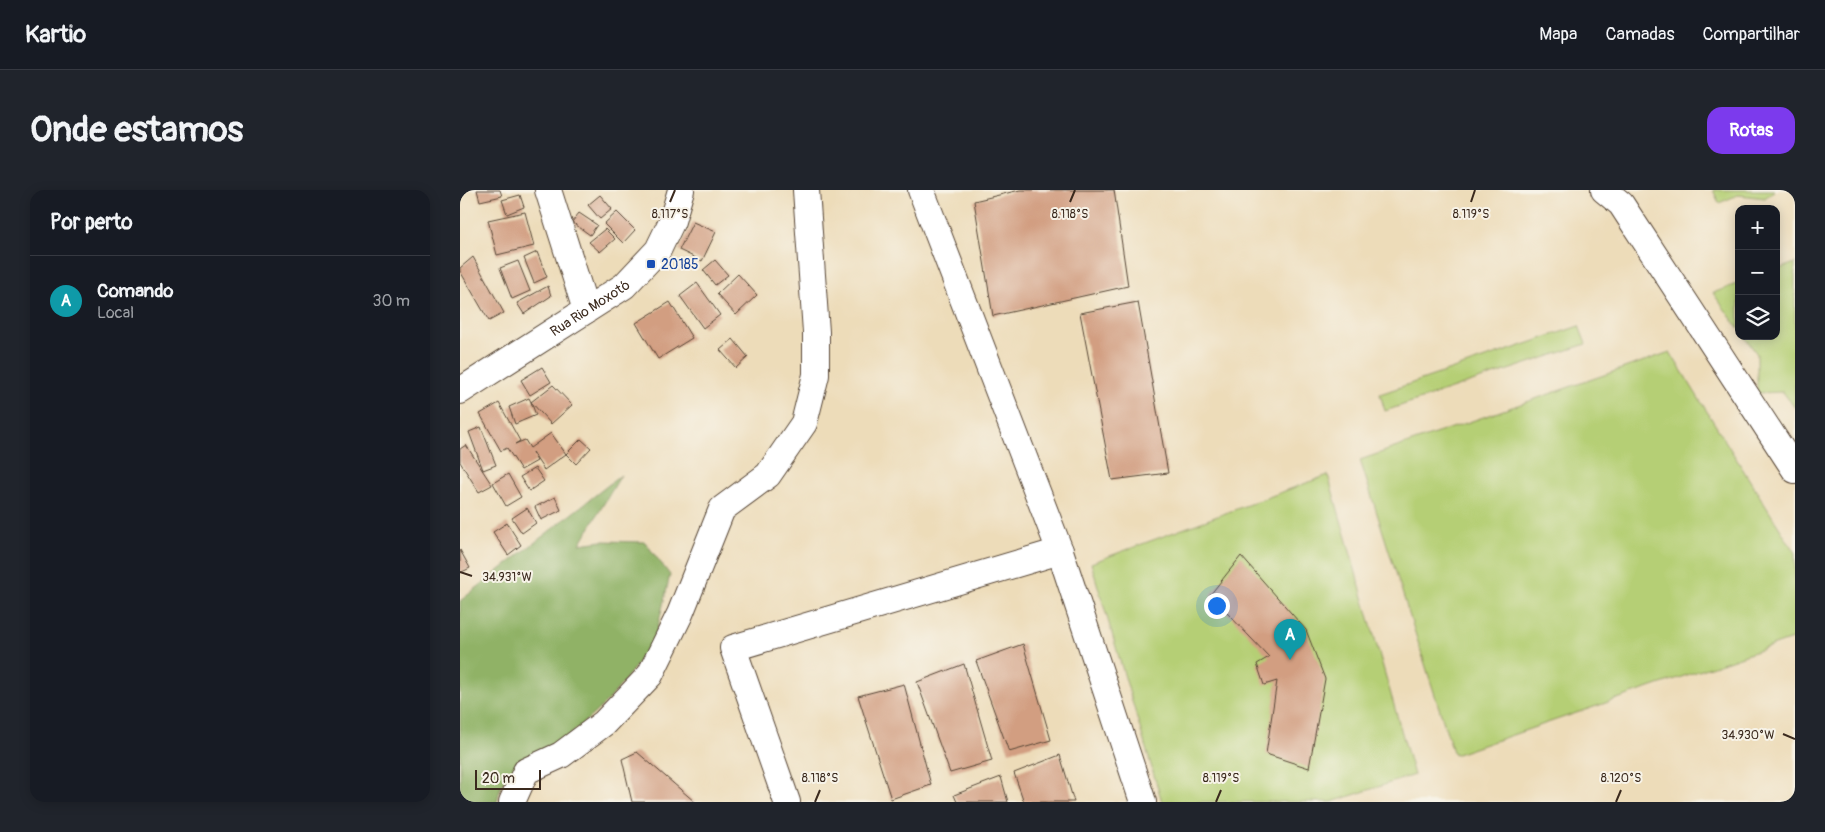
<!DOCTYPE html>
<html lang="pt">
<meta charset="utf-8">
<style>
body{margin:0;font-family:Pangolin,sans-serif;background:#20242c;color:#f1f3f6}
.controls{position:absolute;right:15px;top:15px;display:grid;overflow:hidden;border-radius:10px;box-shadow:0 2px 12px #0003}
.controls button{width:45px;height:45px;display:grid;place-items:center;padding:0;border:0;border-bottom:1px solid #363941;background:#171b24;color:#f1f3f6;font:25px sans-serif}
.scale{position:absolute;left:15px;bottom:12px;width:66px;box-sizing:border-box;padding-left:5px;border:2px solid #3b2a1e;border-top:0;font-size:14px;line-height:18px;white-space:nowrap;color:#3b2a1e;-webkit-text-stroke:4px #f7f3e8;paint-order:stroke}
.you{position:absolute;left:756px;top:415px;width:18px;height:18px;margin:-12px;border:4px solid #fff;border-radius:50%;background:#1a73e8;box-shadow:0 0 0 8px #1a73e833}
.badge{display:grid;place-items:center;width:32px;height:32px;border-radius:50%;background:#7c3aed;color:#fff;font-size:16px;font-weight:700}
.pin{position:absolute;translate:-50% -41px;filter:drop-shadow(0 1px 2px #0008)}
.pin::after{content:'';position:absolute;top:26px;width:18px;height:15px;background:inherit;clip-path:polygon(0 0,100% 0,50% 100%)}
.list{margin:0;padding:0;list-style:none}
h2{display:flex;justify-content:space-between;align-items:center;height:65px;margin:0;padding:0 20px;font-size:21px}
h2 small{font-size:16px;font-weight:400;color:#9ea1a6}
.list li{display:grid;grid-template-columns:32px 1fr auto;gap:15px;align-items:center;box-sizing:border-box;height:90px;padding:0 20px;border-top:1px solid #363941}
.list b{display:block;font-size:19px;white-space:nowrap}
.list p{margin:0;font-size:16px;white-space:nowrap;color:#9ea1a6}
.list em{font-size:16px;font-style:normal;color:#9ea1a6}
.icon{flex:none;width:28px;height:28px;fill:none;stroke:currentColor;stroke-width:2;stroke-linecap:round;stroke-linejoin:round}
.map{position:relative;flex:none;width:1335px;height:612px;overflow:hidden;border-radius:15px}
header{display:flex;align-items:center;gap:30px;box-sizing:border-box;height:70px;padding:0 25px;background:#171b24;border-bottom:1px solid #363941}
header strong{font-size:24px}
nav{display:flex;gap:28px;margin-inline-start:auto;font-size:18px}
.intro{display:flex;align-items:center;justify-content:space-between;box-sizing:border-box;height:120px;padding:0 30px}
h1{margin:0;font-size:35px}
.button{padding:12px 22px;border-radius:15px;background:#7c3aed;color:#fff;font-size:18px;font-weight:700}
main{display:flex;gap:30px;padding:0 30px}
aside{flex:1;background:#171b24;border-radius:15px;box-shadow:0 2px 12px #0003}
.map>svg:first-child{display:block}
.green{fill:#b5cf74;stroke:#787c49}
.forest{fill:#90b266;stroke:#666e42}
.building{fill:#d29e81}
.lines{fill:none;stroke-linecap:round;stroke-linejoin:round}
.minor-casing{stroke:#564535;stroke-width:28}
.minor{stroke:#fff;stroke-width:26}
.ticks{fill:none;stroke:#3b2a1e;stroke-width:2}
.transit-dot{fill:#1a4fb4;stroke:#f7f3e8;stroke-width:2}
.labels{text-anchor:middle;stroke-width:4;stroke-linejoin:round;paint-order:stroke}
.transit-label{font-size:14px;fill:#164399;stroke:#f7f3e8;text-anchor:start}
.street-label{font-size:14px;fill:#3b2a1e;stroke:#f7f3e8}
.ticks-label{font-size:12px;text-anchor:middle;fill:#3b2a1e;stroke:#f7f3e8;stroke-width:4;stroke-linejoin:round;paint-order:stroke}
</style>
<header>
<strong>Kartio</strong>
<nav><a>Mapa</a><a>Camadas</a><a>Compartilhar</a></nav>
</header>
<div class="intro"><h1>Onde estamos</h1><a class="button">Rotas</a></div>
<main>
<aside>
<h2>Por perto<small></small></h2>
<ul class="list">
<li><span class="badge" style="background:#0f9aa8">A</span><div><b>Comando</b><p>Local</p></div><em>30 m</em></li>
</ul>
</aside>
<div class="map">
<svg width="1335" height="612" viewBox="0 0 1335 612">
<rect width="100%" height="100%" fill="#f7f3e8"/>
<filter id="ink" filterUnits="userSpaceOnUse"><feTurbulence type="fractalNoise" baseFrequency=".02" numOctaves="2"/><feDisplacementMap in="SourceGraphic" scale="10" xChannelSelector="R" yChannelSelector="G"/><feConvolveMatrix kernelMatrix="1 2 1 2 8 2 1 2 1" color-interpolation-filters="sRGB"/></filter>
<filter id="wash" filterUnits="userSpaceOnUse"><feTurbulence type="fractalNoise" baseFrequency=".0096" numOctaves="4" result="noise"/><feDisplacementMap in="SourceGraphic" scale="20" xChannelSelector="R" yChannelSelector="G"/><feGaussianBlur stdDeviation="1.12" result="paint"/><feColorMatrix in="noise" values="0 0 0 0 0 0 0 0 0 0 0 0 0 0 0 0 0 1.4 0 .05"/><feComposite in="paint" operator="in"/></filter>
<g filter="url(#wash)">
<rect width="100%" height="100%" fill="#eddcb9"/>
<g class="green">
<path d="M1253 0H1315L1305 8 1278 5 1259 13Z"/>
<path d="M1335 73V218L1323 202 1297 203V164L1284 146H1316V80Z"/>
<path d="M1279 93V139L1253 103Z"/>
<path d="M1119 136 1126 154 925 221 920 204Z"/>
<path d="M1210 162 1335 363V448L994 565 900 270Z"/>
<path d="M868 285 954 585 872 612H702L631 373Z"/>
</g>
<path class="forest" d="M161 285 120 354 142 351 185 352 210 385 194 453 149 510 105 550 67 566 41 595 37 612H0V411Z"/>
<g id="blocks">
<g class="building">
<path d="M17 0H40L42 6 20 11Z"/>
<path d="M560 0H654L668 96 533 126 514 11Z"/>
<path d="M60 5 64 17 47 24 42 10Z"/>
<path d="M140 5 152 19 140 29 128 15Z"/>
<path d="M65 22 74 56 37 65 28 30Z"/>
<path d="M157 22 175 40 163 53 144 34Z"/>
<path d="M119 23 137 35 130 45 112 32Z"/>
<path d="M233 32 256 42 242 71 219 60Z"/>
<path d="M145 39 155 49 140 62 129 52Z"/>
<path d="M77 62 87 87 74 93 64 68Z"/>
<path d="M13 67 44 123 29 131 0 81V78Z"/>
<path d="M255 70 268 85 255 95 243 80Z"/>
<path d="M58 71 70 101 52 109 40 78Z"/>
<path d="M278 84 297 105 276 125 257 104Z"/>
<path d="M237 93 260 125 243 138 220 106Z"/>
<path d="M88 96 91 106 64 124 57 113Z"/>
<path d="M210 112 232 148 198 169 176 133Z"/>
<path d="M678 112 708 283 652 290 620 123Z"/>
<path d="M273 149 288 167 276 178 260 160Z"/>
<path d="M82 177 91 192 70 205 61 190Z"/>
<path d="M93 195 112 215 91 234 71 212 76 225 55 234 49 217 69 208 71 212Z"/>
<path d="M39 213 60 251 55 254 65 250 70 258 91 243 106 264 84 280 72 262 77 271 61 280 47 258 41 261 20 224Z"/>
<path d="M21 237 36 275 23 280 9 242Z"/>
<path d="M121 249 131 258 116 274 106 264Z"/>
<path d="M6 255 32 295 19 302 0 272V259Z"/>
<path d="M75 278 84 291 69 301 60 287Z"/>
<path d="M48 284 61 307 46 316 33 293Z"/>
<path d="M95 307 101 320 81 330 75 317Z"/>
<path d="M67 318 76 333 62 343 52 328Z"/>
<path d="M47 333 61 355 48 365 33 342Z"/>
<path d="M0 360 10 378 0 383Z"/>
<path d="M781 366 846 440 865 489 849 578 806 564 817 491 804 495 797 474 809 467 750 405Z"/>
<path d="M563 454 591 550 549 562 516 471Z"/>
<path d="M504 474 532 571 490 583 457 492Z"/>
<path d="M444 494 471 595 431 609 398 506Z"/>
<path d="M177 562 235 612H172L162 569Z"/>
<path d="M600 565 614 612H564L554 583Z"/>
<path d="M541 587 548 612H497L494 605Z"/>
</g>
</g>
</g>
<g filter="url(#ink)">
<use href="#blocks" fill-opacity="0" stroke="#564535" stroke-width="1"/>
<g class="lines">
<defs>
<g id="minor">
<path d="M88 0 126 120"/>
<path d="M461 0 600 361 683 612"/>
<path d="M1144 0 1161 14 1335 280"/>
<path id="s1" d="M0 201 164 96 198 60 212 31 221 0"/>
<path d="M52 612 66 581 101 565 144 533 190 485 220 424 262 319 308 285 344 233 356 185V142L346 0"/>
<path d="M327 612 273 458 600 361"/>
</g>
</defs>
<use href="#minor" class="minor-casing"/>
<use href="#minor" class="minor"/>
</g>
</g>
<path class="ticks" d="M210 12 215 0M610 12 615 0M1011 12 1015 0M0 382 12 386M1323 544 1335 549M355 612 360 600M756 612 761 600M1156 612 1161 600"/>
<rect class="transit-dot" x="186" y="69" width="10" height="10" rx="2.5"/>
<g class="labels">
<g class="transit-label">
<text x="201" y="79">20185</text>
</g>
<g class="street-label">
<text dy="5" stroke="none"><textPath href="#s1" startOffset="154">Rua Rio Moxotó</textPath></text>
</g>
</g>
<g class="ticks-label">
<text x="610" y="28">8.118°S</text>
<text x="1011" y="28">8.119°S</text>
<text x="210" y="28">8.117°S</text>
<text x="47" y="391">34.931°W</text>
<text x="1288" y="549">34.930°W</text>
<text x="360" y="592">8.118°S</text>
<text x="761" y="592">8.119°S</text>
<text x="1161" y="592">8.120°S</text>
</g>
</svg>
<div class="controls">
<button>+</button>
<button>−</button>
<button><svg class="icon" aria-label="layers" viewBox="0 0 24 24"><path d="M12 4l9 5-9 5-9-5zM3 14l9 5 9-5"/></svg></button>
</div>
<div class="scale">20 m</div>
<div class="you"></div>
<div class="pin badge" style="left:830px;top:470px;background:#0f9aa8">A</div>
</div>
</main>
